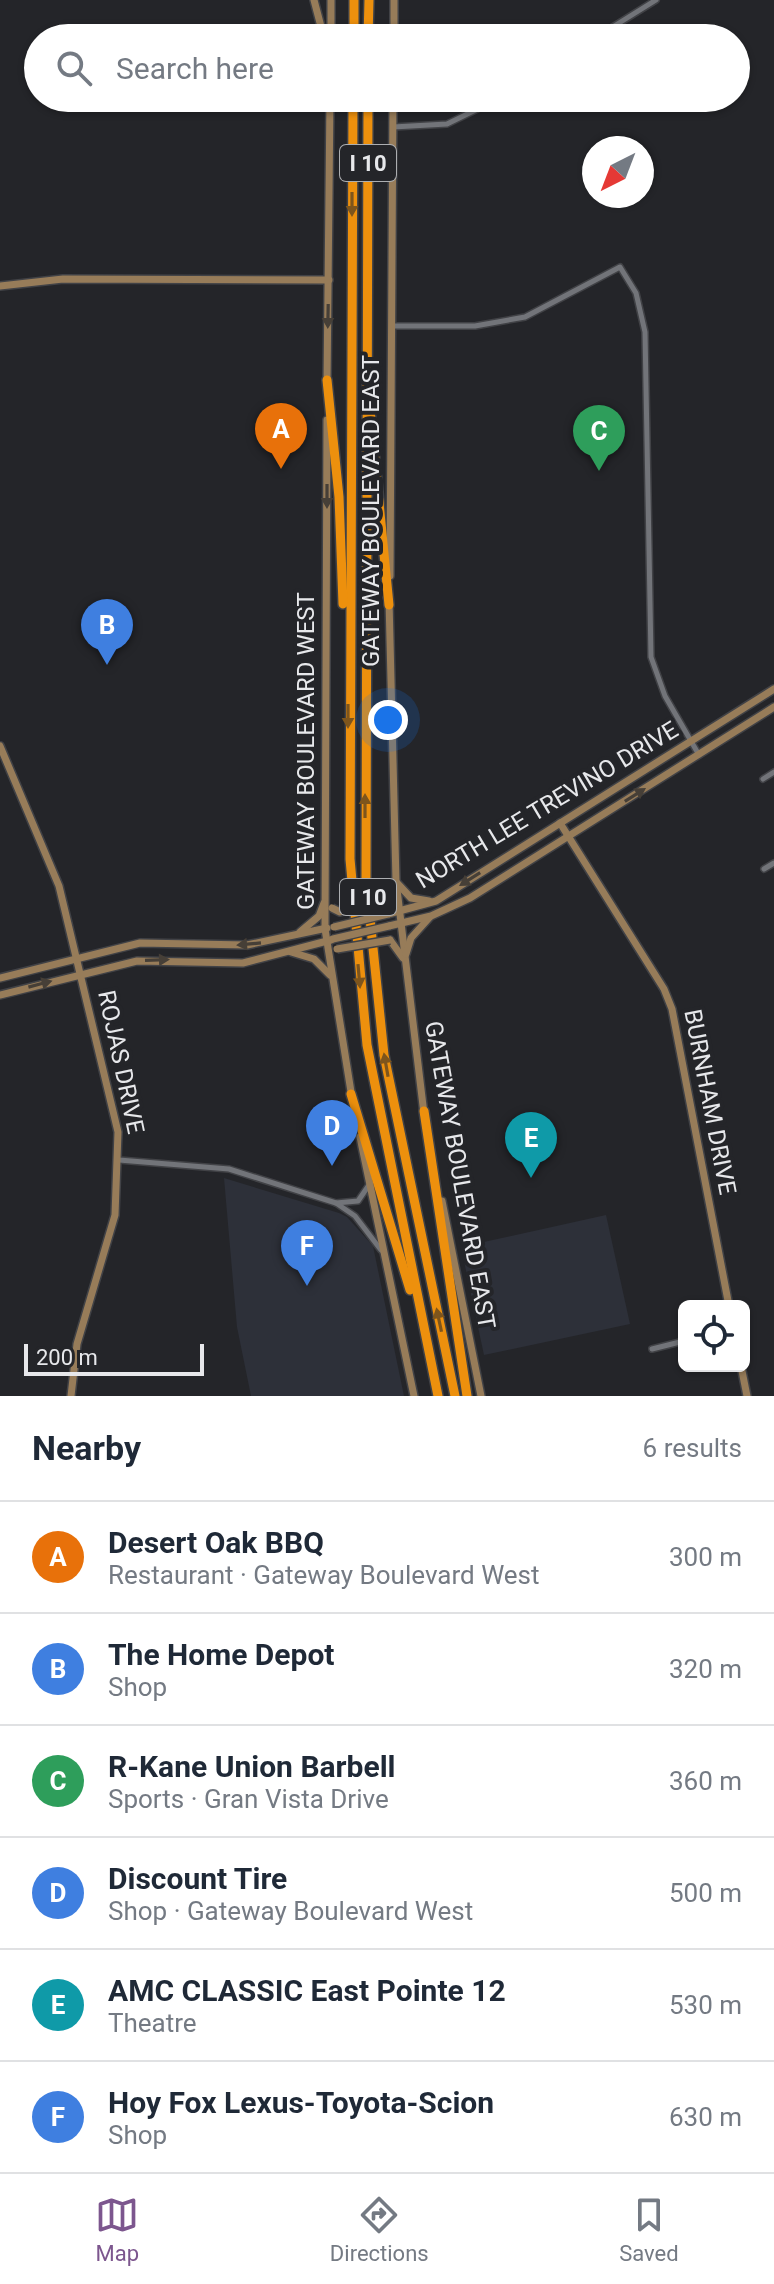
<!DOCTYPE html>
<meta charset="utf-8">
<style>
body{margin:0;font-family:Roboto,sans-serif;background:#f6f6f7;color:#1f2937}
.controls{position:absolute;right:24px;bottom:24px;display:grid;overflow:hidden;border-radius:12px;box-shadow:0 2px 6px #0004}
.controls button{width:72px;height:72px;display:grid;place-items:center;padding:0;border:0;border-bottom:2px solid #e0e1e3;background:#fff;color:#1f2937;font:40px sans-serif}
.compass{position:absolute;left:582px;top:136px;width:72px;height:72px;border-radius:50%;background:#fff;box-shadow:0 2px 6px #0004;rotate:222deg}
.scale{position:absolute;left:24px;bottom:20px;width:180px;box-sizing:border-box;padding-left:8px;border:4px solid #e7e8eb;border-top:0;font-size:22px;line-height:28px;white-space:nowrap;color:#e7e8eb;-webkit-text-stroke:6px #242529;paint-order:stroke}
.you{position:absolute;left:388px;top:720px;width:28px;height:28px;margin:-20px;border:6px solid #fff;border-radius:50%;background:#1a73e8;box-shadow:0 0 0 12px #1a73e833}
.badge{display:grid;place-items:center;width:52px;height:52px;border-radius:50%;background:#7c568e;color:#fff;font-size:26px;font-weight:700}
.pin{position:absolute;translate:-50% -66px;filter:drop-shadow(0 2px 4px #0008)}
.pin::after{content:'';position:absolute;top:42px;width:28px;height:24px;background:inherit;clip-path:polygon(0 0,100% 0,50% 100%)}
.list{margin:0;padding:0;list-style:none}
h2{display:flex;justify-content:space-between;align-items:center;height:104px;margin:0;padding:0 32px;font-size:34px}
h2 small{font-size:26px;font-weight:400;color:#747a83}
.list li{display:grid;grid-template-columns:52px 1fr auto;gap:24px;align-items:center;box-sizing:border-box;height:112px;padding:0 32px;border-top:2px solid #e0e1e3}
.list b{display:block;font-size:30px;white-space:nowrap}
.list p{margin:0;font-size:26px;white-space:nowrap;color:#747a83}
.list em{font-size:26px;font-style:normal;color:#747a83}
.icon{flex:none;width:44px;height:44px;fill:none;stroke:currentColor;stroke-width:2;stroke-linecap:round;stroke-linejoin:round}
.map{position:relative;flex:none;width:774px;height:1396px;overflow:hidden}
.search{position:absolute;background:#fff;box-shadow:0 2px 6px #0004;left:24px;right:24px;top:24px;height:88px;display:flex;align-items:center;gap:20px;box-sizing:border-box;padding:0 28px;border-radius:44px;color:#747a83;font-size:30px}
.sheet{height:776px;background:#fff}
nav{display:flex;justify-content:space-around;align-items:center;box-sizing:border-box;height:112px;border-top:2px solid #e0e1e3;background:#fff;font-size:22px;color:#747a83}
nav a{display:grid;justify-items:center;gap:4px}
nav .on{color:#7c568e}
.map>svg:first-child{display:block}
.built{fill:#2d3039}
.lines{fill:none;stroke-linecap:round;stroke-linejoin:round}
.street-casing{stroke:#414246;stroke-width:8}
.secondary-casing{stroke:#414246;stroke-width:10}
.highway-casing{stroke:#414246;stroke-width:12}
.street{stroke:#727479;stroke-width:5}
.secondary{stroke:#977c59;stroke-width:7}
.highway{stroke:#ed900d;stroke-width:9}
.secondary-bridge-casing{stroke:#414246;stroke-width:10;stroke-linecap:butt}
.secondary-bridge{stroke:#977c59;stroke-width:7}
.oneway{fill:#7e551c}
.oneway2{fill:#463f37}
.labels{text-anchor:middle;stroke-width:8;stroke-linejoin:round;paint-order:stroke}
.shield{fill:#242529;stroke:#acaeb1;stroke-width:2}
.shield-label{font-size:22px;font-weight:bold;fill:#e7e8eb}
.street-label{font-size:24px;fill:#e7e8eb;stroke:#242529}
</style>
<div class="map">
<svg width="774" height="1396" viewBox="0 0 774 1396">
<rect width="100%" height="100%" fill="#242529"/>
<g class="built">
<path d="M224 1178 339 1213 347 1217 373 1246 404 1396H251L237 1327Z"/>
<path d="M606 1215 630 1324 484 1355 461 1247Z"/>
</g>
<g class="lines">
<defs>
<g id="street">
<path d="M595 38 656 0"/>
<path d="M393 127 447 124 500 98"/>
<path d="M392 326H475L525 317 620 267 636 293 645 332 651 657 665 696 699 755"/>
<path d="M763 779 774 772"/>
<path d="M764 869 774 863"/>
<path d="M119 1160 229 1169 336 1203 355 1216 381 1250"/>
<path d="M336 1203 358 1201 369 1185"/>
<path d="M652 1349 684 1341"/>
</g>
<g id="secondary">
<path d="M314 0 324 38"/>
<path d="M331 38V0"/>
<path d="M394 38V0"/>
<path d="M0 286 63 279 329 280"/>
<path d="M327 384 330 98"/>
<path d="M327 420 325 929 352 1098"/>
<path d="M390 576 393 98"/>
<path d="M389 600 396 881 424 1114"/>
<path d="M0 746 59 886 118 1132 115 1215 77 1344 71 1396"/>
<path d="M560 823 664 989 672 1009 729 1306"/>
<path d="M397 883 411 898 429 901"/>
<path d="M388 914 436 901 774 689"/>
<path d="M389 926 431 916 470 898 774 707"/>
<path d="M300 932 319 916 324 903"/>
<path d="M390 940 403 958"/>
<path d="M291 952 314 959 330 975"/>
<path d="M406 954 411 938 429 918"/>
<path d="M0 978 140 943 247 945 327 928"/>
<path d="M0 995 137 961 243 963 331 940"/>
<path d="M360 1137 414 1396"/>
<path d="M442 1201 481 1396"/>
<path d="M741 1366 747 1396"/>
</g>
<g id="highway">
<path d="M354 38V0"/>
<path d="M368 38 369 0"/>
<path d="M353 98 350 859 367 1045 438 1396"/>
<path d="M368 98 366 880 384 1055 455 1396"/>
<path d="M327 380 339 497 343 604"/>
<path d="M370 410 389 605"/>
<path d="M351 1094 410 1290"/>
<path d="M424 1111 467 1396"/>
</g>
</defs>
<use href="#street" class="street-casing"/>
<use href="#secondary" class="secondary-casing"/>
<use href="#highway" class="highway-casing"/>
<use href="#street" class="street"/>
<use href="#secondary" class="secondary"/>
<use href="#highway" class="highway"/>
<defs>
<g id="secondary-bridge">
<path d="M332 908 340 912 388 898"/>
<path d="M334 927 388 914"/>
<path d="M333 939 389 926"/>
<path d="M337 949 390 940"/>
</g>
</defs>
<use href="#secondary-bridge" class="secondary-bridge-casing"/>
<use href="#secondary-bridge" class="secondary-bridge"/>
</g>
<defs><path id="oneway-solid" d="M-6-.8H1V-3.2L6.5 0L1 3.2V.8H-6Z" transform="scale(2)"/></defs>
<g class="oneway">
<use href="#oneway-solid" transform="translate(352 204) rotate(90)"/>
<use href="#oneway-solid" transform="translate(348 716) rotate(90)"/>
<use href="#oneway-solid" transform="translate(365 806) rotate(-90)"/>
<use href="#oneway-solid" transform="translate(359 976) rotate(85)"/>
<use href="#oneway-solid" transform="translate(386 1065) rotate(-100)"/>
<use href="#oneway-solid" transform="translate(439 1320) rotate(-102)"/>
</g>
<g class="oneway2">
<use href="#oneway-solid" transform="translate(328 316) rotate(91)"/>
<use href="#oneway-solid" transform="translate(327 496) rotate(90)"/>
<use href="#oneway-solid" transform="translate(635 795) rotate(-32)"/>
<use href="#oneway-solid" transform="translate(470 879) rotate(148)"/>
<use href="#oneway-solid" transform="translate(249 944) rotate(175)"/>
<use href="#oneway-solid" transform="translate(157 960) rotate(-2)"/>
<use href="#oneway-solid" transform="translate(40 984) rotate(-15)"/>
</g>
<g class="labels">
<g class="shield">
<rect x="340" y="145" width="56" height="36" rx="6"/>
<rect x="340" y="879" width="56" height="36" rx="6"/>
</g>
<g class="shield-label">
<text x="368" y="171">I 10</text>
<text x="368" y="905">I 10</text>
</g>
<g class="street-label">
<text transform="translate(371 511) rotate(-90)" y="8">GATEWAY BOULEVARD EAST</text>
<text transform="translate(306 751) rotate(-90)" y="8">GATEWAY BOULEVARD WEST</text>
<text transform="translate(547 805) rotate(-31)" y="8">NORTH LEE TREVINO DRIVE</text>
<text transform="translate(121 1062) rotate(78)" y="8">ROJAS DRIVE</text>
<text transform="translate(710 1102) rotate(79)" y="8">BURNHAM DRIVE</text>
<text transform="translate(460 1175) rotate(80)" y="8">GATEWAY BOULEVARD EAST</text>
</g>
</g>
</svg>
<div class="controls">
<button><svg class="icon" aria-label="locate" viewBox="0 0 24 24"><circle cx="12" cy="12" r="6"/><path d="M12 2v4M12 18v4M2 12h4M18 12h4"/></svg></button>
</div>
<svg class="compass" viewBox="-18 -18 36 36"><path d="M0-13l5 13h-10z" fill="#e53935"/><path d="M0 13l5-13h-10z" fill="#747a83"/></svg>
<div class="scale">200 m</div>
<div class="you"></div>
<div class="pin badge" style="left:281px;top:469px;background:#e8710a">A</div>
<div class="pin badge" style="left:107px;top:665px;background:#3f7fe0">B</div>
<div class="pin badge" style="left:599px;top:471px;background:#2e9e5b">C</div>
<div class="pin badge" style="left:332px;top:1166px;background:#3f7fe0">D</div>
<div class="pin badge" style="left:531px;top:1178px;background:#0f9aa8">E</div>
<div class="pin badge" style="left:307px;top:1286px;background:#3f7fe0">F</div>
<div class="search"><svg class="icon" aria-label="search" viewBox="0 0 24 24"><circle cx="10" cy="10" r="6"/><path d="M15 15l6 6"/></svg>Search here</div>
</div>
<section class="sheet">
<h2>Nearby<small>6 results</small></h2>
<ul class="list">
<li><span class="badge" style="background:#e8710a">A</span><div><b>Desert Oak BBQ</b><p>Restaurant · Gateway Boulevard West</p></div><em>300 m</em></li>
<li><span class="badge" style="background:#3f7fe0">B</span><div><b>The Home Depot</b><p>Shop</p></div><em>320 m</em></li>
<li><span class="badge" style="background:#2e9e5b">C</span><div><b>R-Kane Union Barbell</b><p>Sports · Gran Vista Drive</p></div><em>360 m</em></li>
<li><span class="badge" style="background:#3f7fe0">D</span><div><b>Discount Tire</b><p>Shop · Gateway Boulevard West</p></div><em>500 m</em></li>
<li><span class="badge" style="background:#0f9aa8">E</span><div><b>AMC CLASSIC East Pointe 12</b><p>Theatre</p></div><em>530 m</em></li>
<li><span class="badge" style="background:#3f7fe0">F</span><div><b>Hoy Fox Lexus-Toyota-Scion</b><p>Shop</p></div><em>630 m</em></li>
</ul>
</section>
<nav>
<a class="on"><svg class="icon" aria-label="map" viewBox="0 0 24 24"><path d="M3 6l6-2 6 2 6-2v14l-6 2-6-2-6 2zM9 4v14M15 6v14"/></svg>Map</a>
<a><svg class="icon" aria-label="directions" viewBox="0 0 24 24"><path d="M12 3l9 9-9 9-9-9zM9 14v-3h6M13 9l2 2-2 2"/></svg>Directions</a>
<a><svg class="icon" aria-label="saved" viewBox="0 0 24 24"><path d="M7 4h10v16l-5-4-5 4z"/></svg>Saved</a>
</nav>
